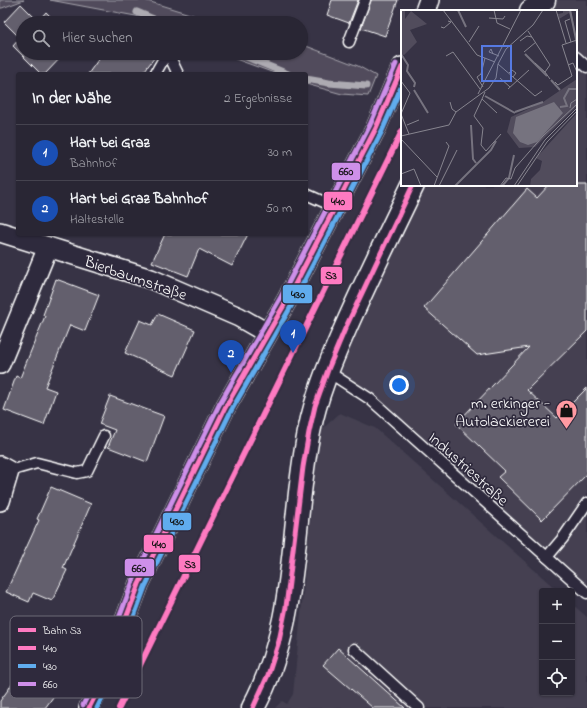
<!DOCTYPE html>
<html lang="de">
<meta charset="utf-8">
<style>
body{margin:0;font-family:"Indie Flower",sans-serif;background:#312e3c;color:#f1f3f6}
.controls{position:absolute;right:12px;bottom:12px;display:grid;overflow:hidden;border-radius:4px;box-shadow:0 1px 3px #0004}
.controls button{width:36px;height:36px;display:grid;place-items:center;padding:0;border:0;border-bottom:1px solid #45434f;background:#292634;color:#f1f3f6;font:20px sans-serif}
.you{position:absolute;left:399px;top:385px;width:14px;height:14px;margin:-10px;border:3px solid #fff;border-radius:50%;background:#1a73e8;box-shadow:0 0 0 6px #1a73e833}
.badge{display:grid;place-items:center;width:26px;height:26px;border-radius:50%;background:#1a73e8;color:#fff;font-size:13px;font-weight:700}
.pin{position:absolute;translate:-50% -33px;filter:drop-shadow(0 1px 2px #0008)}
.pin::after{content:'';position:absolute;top:21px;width:14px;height:12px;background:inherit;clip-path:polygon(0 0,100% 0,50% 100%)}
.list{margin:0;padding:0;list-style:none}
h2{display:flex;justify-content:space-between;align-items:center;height:52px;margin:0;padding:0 16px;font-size:17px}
h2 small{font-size:13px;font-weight:400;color:#a5a5ac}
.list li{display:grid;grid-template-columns:26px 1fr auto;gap:12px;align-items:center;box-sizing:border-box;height:56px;padding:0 16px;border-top:1px solid #45434f}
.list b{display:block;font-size:15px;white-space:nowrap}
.list p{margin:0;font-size:13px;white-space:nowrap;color:#a5a5ac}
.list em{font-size:13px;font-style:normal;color:#a5a5ac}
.icon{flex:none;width:22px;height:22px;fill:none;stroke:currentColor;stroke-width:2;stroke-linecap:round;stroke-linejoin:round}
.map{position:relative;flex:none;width:587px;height:708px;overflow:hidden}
.search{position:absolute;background:#292634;box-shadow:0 1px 3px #0004;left:16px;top:16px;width:292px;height:44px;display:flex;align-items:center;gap:10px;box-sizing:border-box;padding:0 14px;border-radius:22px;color:#a5a5ac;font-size:15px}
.panel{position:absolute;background:#292634;box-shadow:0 1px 3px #0004;left:16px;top:72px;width:292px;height:164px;border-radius:4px}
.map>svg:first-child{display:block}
.built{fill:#444051}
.green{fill:#514c5c;stroke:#a8a6ae}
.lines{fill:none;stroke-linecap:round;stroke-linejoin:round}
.stream{stroke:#adabb2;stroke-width:7}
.building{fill:#635f6d;stroke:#fff}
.lane-casing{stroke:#fff;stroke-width:13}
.street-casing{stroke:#fff;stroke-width:22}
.secondary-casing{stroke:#fff;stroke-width:25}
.lane{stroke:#2f2a3d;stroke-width:10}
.street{stroke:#2f2a3d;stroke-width:19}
.secondary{stroke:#2f2a3d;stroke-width:22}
.bus-1-casing{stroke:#2f2a3d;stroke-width:8}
.bus-2-casing{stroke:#2f2a3d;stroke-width:8}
.bus-3-casing{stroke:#2f2a3d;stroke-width:8}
.bus-1{stroke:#fe7ac1;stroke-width:5}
.bus-2{stroke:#60acee;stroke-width:5}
.bus-3{stroke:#ce8fe9;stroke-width:5}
.rail-1-casing{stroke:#2f2a3d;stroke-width:9}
.rail-1{stroke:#fe7ac1;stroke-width:6}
.labels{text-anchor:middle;stroke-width:3.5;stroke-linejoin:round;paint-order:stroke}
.street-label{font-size:16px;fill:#fff;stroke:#2f2a3d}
.poi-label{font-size:16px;fill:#fff;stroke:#2f2a3d;text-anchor:end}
.inset-river{fill:none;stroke:#76737f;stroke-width:2}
.inset-road{fill:none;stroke:#87858f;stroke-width:1}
.view{fill:#567ae2;fill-opacity:0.15;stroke:#567ae2;stroke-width:2}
.inset-edge{fill:none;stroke:#fff;stroke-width:2}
.key{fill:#2f2a3d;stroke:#6d6a77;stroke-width:1}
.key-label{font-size:11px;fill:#fff}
.line-badge{stroke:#2f2a3d;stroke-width:1.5}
.pale-badge-label{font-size:11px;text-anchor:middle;font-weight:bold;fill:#111}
</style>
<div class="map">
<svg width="587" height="708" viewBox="0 0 587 708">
<rect width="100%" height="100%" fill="#373345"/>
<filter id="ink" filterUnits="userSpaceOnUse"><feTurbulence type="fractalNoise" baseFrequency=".025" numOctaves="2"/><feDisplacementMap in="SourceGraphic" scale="8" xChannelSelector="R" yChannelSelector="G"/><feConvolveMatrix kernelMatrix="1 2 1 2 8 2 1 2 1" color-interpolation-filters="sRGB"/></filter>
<g filter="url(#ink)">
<g class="built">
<path d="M546 0H587V595L327 371 414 185H576V11H532Z"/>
<path d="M340 413 375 428 558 591H542V693H572V604L587 617V708H275L282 701 287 704 293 694 319 432Z"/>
</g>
<g class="green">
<path d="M0 0H24L2 8H0Z"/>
<path d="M50 0H144L219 23H153L141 17Z"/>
<path d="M301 44 358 66 376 76 368 96 342 94 306 84V74H277L219 53H301Z"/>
</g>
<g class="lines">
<g class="stream">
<path d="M137 12 163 23"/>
<path d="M237 53 288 74"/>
<path d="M306 79 329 83 366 86"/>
</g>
</g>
<g class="building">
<path d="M332 0H358L349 23 327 15Z"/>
<path d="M371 0H398L385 36 361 28Z"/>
<path d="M21 4 38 21 46 12 57 23H23V53H65L45 74H41L13 46 20 38 4 22Z"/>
<path d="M103 53H158L142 74H88Z"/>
<path d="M549 185H587V331L527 390 557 418 587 388V474L542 520 498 477 505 471 456 424 529 347 477 355 424 308 527 189 537 198Z"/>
<path d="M165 234H248L232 266 199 249 188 276 152 262Z"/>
<path d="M56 279 99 295 85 331 70 325 45 387 56 391 44 425 4 410 16 376 20 378 45 316 43 315Z"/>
<path d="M158 314 195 330 175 375 125 353 140 320 152 325Z"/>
<path d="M110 396 164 416 147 462 108 447 115 430 99 424Z"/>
<path d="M51 487 91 504 63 568 67 570 52 601 33 593 29 602 6 592 39 520 37 519Z"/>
<path d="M338 648 405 708H373L323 665Z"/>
<path d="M23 669 56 693 45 708H0V701Z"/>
</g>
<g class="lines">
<defs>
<g id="lane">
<path d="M349 42 365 0"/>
<path d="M168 53 178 74"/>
<path d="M576 57 587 67"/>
<path d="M155 74 167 53"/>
<path d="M306 194 335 207"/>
<path d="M327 371 370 399 587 593"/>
<path d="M9 471 37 463 77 473 87 471 104 436"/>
<path d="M547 557 563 538 587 503"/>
<path d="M354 649 419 708"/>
</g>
<g id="street">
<path d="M425 11 429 0"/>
<path d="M0 232 151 279 239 317 267 333"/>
<path d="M0 364 48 247"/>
<path d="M0 466 9 471 0 501"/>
<path d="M89 708 102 682 139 584 225 408 287 300 376 128 402 67"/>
</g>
<g id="secondary">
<path d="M531 11 544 0"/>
<path d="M253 708C300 621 290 525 309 432 316 396 330 363 345 329 366 281 390 233 413 185"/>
</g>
</defs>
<use href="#lane" class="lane-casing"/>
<use href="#street" class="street-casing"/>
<use href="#secondary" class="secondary-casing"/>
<use href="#lane" class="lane"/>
<use href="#street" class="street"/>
<use href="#secondary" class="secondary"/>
<defs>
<g id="bus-1">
<path d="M89 708 102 682 139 584 225 408 287 300 376 128 402 67"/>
<path d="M253 708 268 675 279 641 286 607 303 467 309 432 315 406 329 367 345 329 413 185"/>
</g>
<path id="bus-2" d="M97 708 109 684 145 587 231 411 293 303 382 131 402 85"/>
<path id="bus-3" d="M83 705 96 679 133 581 219 405 281 297 370 125 396 64"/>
</defs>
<use href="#bus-1" class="bus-1-casing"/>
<use href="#bus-2" class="bus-2-casing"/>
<use href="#bus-3" class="bus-3-casing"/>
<use href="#bus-1" class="bus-1"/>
<use href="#bus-2" class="bus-2"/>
<use href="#bus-3" class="bus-3"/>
<defs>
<path id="rail-1" d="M119 708 402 131"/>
</defs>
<use href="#rail-1" class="rail-1-casing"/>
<use href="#rail-1" class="rail-1"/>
</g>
</g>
<defs>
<symbol id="shop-pin" viewBox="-11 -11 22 30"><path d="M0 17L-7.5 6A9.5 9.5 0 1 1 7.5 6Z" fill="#ff9aa2" stroke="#2f2a3d"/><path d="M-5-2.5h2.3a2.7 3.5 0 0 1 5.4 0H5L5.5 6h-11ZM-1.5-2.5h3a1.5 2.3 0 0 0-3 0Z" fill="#111"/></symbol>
</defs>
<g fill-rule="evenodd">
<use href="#shop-pin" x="554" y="398" width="25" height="34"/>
</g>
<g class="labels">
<g class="street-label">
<text transform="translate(136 277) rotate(19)" y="6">Bierbaumstraße</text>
<text transform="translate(469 468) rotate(42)" y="6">Industriestraße</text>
</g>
<g class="poi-label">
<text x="550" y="408">m. erkinger -<tspan x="550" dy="18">Autolackiererei</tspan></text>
</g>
</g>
<g transform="translate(401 10)">
<rect width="176" height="176" fill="#373345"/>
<path d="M0 0H4V9L10 1 26 14 9 20 16 32 3 45 0 44ZM162 0H170L176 30 168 3 158 9 157 4 162 3ZM176 69V96L134 137 118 138 106 122 110 107 142 92ZM176 103V176H129L130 169 139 160 141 151 135 148Z" fill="#514c5c"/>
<path d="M153 92 162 103 136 132 127 135 119 132 112 123 115 107Z" fill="#76737f"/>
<path class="inset-river" d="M57 0 65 17M169 0 176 34M0 44 7 55 6 61 14 73 13 77M124 44 146 66M150 70 159 80M13 80 27 103M84 86 114 103M159 97 166 96 163 88 168 79H176M114 102 142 92M70 115 72 149 75 153M54 176 90 140 95 131M101 176 108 168 113 145"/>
<path class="inset-road" d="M42 0 76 45 94 52M93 0 96 13 109 19M155 0 165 33M88 8 102 9 104 6M169 9 164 11 170 32M40 17 43 18 50 12 47 11M127 21 149 55 144 62 149 69M119 31 126 26 131 27M68 32 78 16M123 42 135 32M92 44 90 39 88 42 98 46M45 46 52 42 79 79M134 53 144 62M97 54 134 86 141 81M167 55 172 53 176 62M108 63 111 60 115 63 112 67M171 66 161 35 176 30M99 68 109 77M0 71 9 83 0 104M154 72 157 75 171 66M82 77 76 67 80 64 84 48M107 79 128 60M84 82 81 89 96 103M77 84 120 0M81 89 73 106 82 118 80 135 85 141 100 124M49 92 51 99 55 102M169 98 170 93 176 89M0 104 8 124M6 115 18 110M0 126 48 115 55 102 88 78 95 68 97 54 105 39 132 15 142 0M0 129 36 167M0 164 13 159 20 176M33 176 48 136 45 132M38 176 56 140M99 176 105 168 110 169 114 158 142 126 176 94M113 176 144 130 176 98M116 176 146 132 176 101"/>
<path class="view" d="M81 36H110V71H81Z"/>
<rect width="176" height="176" class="inset-edge"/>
</g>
<rect x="10" y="616" width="132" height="82" rx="6" class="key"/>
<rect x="18" y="628" width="18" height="4" fill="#fe7ac1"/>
<rect x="18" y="646" width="18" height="4" fill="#fe7ac1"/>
<rect x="18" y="664" width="18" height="4" fill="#60acee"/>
<rect x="18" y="682" width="18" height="4" fill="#ce8fe9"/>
<g class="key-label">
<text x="43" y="634">Bahn S3</text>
<text x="43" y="652">440</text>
<text x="43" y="670">430</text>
<text x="43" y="688">660</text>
</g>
<g class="line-badge">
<rect x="331" y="162" width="30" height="19" rx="4" fill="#ce8fe9"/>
<rect x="323" y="191" width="30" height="20" rx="4" fill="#fe7ac1"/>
<rect x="320" y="266" width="23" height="19" rx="4" fill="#fe7ac1"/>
<rect x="282" y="284" width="31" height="20" rx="4" fill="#60acee"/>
<rect x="162" y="512" width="30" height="19" rx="4" fill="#60acee"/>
<rect x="143" y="534" width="31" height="19" rx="4" fill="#fe7ac1"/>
<rect x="178" y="554" width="23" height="19" rx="4" fill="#fe7ac1"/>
<rect x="124" y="558" width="31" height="19" rx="4" fill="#ce8fe9"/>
</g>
<g class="pale-badge-label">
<text x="346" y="175">660</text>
<text x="338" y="205">440</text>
<text x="331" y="279">S3</text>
<text x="298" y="298">430</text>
<text x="177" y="525">430</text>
<text x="159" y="548">440</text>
<text x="190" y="568">S3</text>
<text x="139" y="572">660</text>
</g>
</svg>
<div class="controls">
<button>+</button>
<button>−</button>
<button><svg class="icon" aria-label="locate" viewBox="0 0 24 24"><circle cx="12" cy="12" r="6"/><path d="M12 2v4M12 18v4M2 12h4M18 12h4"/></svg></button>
</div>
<div class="you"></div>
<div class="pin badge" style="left:293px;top:353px;background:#1a4fb4">1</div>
<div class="pin badge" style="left:231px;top:373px;background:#1a4fb4">2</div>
<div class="search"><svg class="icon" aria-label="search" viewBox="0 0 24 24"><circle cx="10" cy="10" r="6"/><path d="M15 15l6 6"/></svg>Hier suchen</div>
<section class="panel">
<h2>In der Nähe<small>2 Ergebnisse</small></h2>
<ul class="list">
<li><span class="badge" style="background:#1a4fb4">1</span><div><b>Hart bei Graz</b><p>Bahnhof</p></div><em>30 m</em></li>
<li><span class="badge" style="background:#1a4fb4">2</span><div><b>Hart bei Graz Bahnhof</b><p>Haltestelle</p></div><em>50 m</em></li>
</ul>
</section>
</div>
